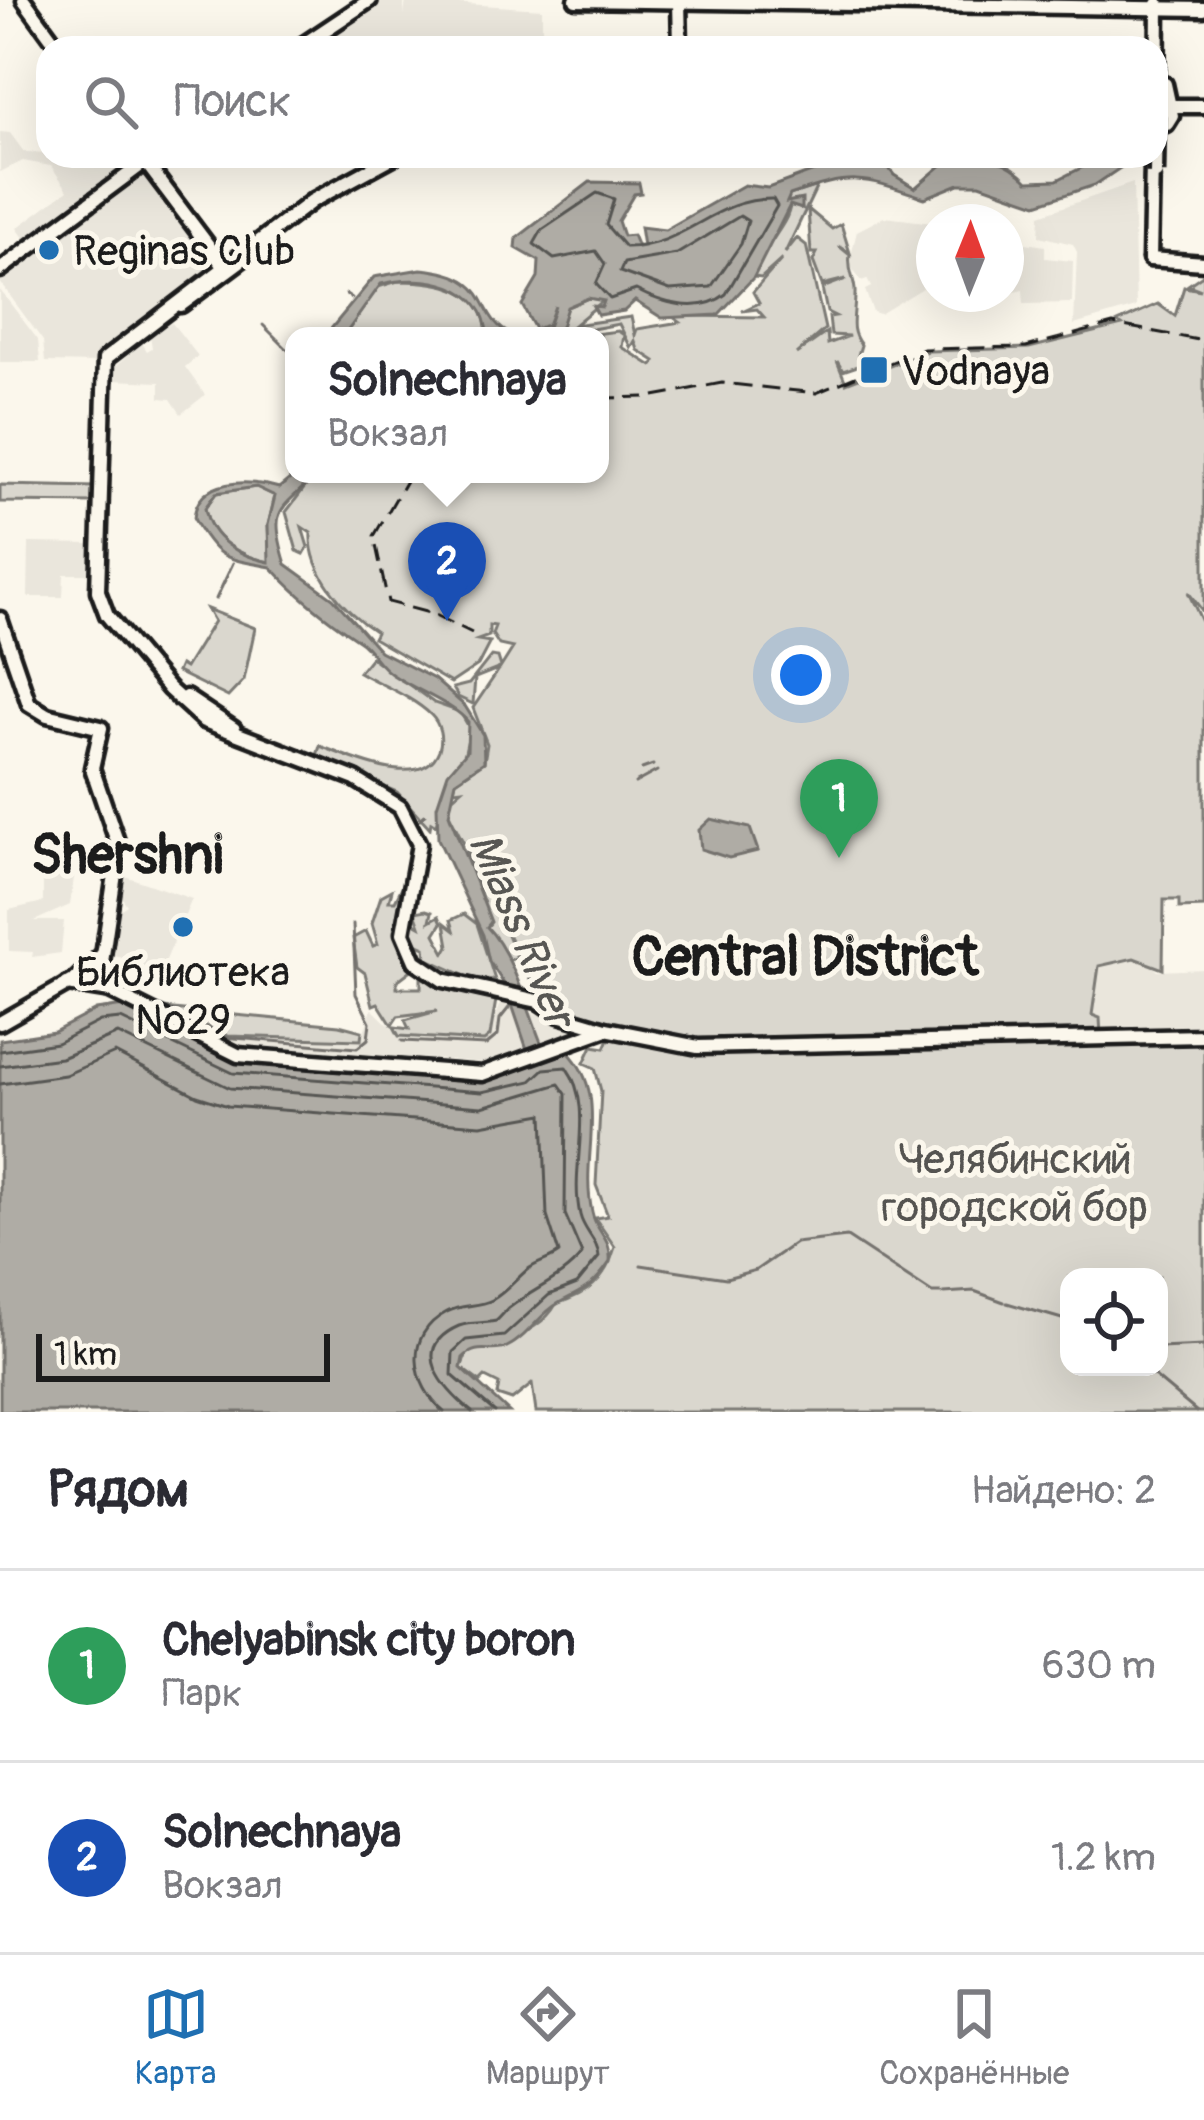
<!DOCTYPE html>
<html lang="ru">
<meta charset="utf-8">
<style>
body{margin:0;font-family:Pangolin,sans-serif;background:#f2f2f3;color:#2b2b33}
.controls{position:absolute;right:36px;bottom:36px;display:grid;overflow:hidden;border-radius:24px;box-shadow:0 12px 48px #0002}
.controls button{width:108px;height:108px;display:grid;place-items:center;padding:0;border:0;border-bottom:3px solid #e1e1e2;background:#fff;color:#2b2b33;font:60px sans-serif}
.compass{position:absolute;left:916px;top:204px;width:108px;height:108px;border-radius:50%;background:#fff;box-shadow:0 12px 48px #0002;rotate:1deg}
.scale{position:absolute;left:36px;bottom:30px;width:294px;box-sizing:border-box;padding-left:12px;border:6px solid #1c1c1c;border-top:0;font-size:33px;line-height:42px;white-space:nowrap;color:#1c1c1c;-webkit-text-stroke:9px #fbf7ec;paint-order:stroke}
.you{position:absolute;left:801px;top:675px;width:42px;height:42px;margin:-30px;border:9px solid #fff;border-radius:50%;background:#1a73e8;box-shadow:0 0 0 18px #1a73e833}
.badge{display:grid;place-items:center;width:78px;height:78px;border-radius:50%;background:#1f6fb2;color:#fff;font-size:39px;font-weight:700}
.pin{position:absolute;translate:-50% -99px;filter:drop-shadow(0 3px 6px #0008)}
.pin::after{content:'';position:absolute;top:63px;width:42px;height:36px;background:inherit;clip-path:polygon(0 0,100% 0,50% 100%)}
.popup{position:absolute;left:285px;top:327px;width:324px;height:156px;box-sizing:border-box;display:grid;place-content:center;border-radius:24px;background:#fff;filter:drop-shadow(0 3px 9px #0005);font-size:39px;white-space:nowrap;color:#7c7c81}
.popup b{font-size:45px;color:#2b2b33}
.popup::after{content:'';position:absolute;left:50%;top:100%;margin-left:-24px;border:24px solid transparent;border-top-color:#fff}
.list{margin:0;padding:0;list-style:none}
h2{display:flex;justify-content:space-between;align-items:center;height:156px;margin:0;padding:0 48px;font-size:51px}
h2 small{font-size:39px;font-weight:400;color:#7c7c81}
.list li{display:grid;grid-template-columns:78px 1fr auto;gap:36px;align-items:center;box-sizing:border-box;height:192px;padding:0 48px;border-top:3px solid #e1e1e2}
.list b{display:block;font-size:45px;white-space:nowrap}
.list p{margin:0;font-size:39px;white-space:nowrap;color:#7c7c81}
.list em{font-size:39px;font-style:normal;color:#7c7c81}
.icon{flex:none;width:66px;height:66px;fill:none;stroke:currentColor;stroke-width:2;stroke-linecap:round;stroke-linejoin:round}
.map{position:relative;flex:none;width:1204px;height:1412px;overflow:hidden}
.search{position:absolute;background:#fff;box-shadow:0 12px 48px #0002;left:36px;right:36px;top:36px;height:132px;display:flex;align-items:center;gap:30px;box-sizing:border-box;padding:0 42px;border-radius:36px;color:#7c7c81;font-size:45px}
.sheet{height:540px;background:#fff}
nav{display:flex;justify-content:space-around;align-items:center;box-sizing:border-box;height:168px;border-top:3px solid #e1e1e2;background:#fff;font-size:33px;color:#7c7c81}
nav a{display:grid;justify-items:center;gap:6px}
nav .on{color:#1f6fb2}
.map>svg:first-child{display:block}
.built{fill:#eae6dc}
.green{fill:#dad7ce;stroke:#7b7a75;stroke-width:3;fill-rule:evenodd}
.water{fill:#afaca5;stroke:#74726e;stroke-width:3;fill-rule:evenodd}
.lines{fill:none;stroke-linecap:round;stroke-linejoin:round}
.shore{stroke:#575653;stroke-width:3}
.stream{stroke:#74726e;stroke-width:3}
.major-casing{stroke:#1c1c1c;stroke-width:21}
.major{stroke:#fbf7ec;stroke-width:12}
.rail{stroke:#1c1c1c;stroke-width:3;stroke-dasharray:18 9;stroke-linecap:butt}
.major-bridge-casing{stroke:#1c1c1c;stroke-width:21;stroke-linecap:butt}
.major-bridge{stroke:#fbf7ec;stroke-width:12}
.poi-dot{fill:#1f6fb2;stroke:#fbf7ec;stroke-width:4.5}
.labels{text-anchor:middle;stroke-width:10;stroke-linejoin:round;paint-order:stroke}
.poi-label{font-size:42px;fill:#1c1c1c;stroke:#fbf7ec;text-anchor:start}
.park-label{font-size:42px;fill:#555451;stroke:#fbf7ec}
.water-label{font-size:45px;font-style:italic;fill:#575653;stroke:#fbf7ec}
.district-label{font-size:54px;font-weight:bold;fill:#1c1c1c;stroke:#fbf7ec}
</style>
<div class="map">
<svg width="1204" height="1412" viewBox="0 0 1204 1412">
<rect width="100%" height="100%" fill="#fbf7ec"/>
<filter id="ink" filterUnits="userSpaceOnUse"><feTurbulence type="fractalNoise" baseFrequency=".00833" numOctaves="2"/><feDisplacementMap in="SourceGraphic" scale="24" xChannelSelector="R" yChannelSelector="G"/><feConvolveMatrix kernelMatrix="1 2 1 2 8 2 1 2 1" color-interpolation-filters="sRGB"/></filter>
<g filter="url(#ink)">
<g class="built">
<path d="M387 0H404V15L406 0 542 9V48H306L358 11Z"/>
<path d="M0 132 10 133 24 152 132 156 133 161 27 242 17 228 68 190 51 166 23 161 0 172Z"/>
<path d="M143 166 220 266 99 363 45 362 43 341 0 282V273Z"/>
<path d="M1133 183 1136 307 1074 325 1077 252 1073 244 1039 236 1040 215Z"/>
<path d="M884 217 934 223V281L923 256 915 257 923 288 880 314 873 312 865 290 871 287 867 279 861 281 849 264 857 231Z"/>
<path d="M1006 240 1045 246V258L1073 261 1072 303 1024 304 1023 290 1006 294Z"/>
<path d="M0 290 38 340 40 362H0Z"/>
<path d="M172 323 198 356 185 367 205 395 181 414 171 399 160 398V382L113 380 116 366 142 343 147 351 152 348 150 335Z"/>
<path d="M29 543 93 544 92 574H64L63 597H28Z"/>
<path d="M61 870 75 871 70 905 34 921H64L61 953 32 957 33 952 9 951V910L43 902V876Z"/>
<path d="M119 874 192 899 160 974 105 951 111 916 127 905 116 889Z"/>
<path d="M1145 959 1158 971 1204 969V1030L1101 1031 1100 1018 1089 1014 1099 966 1108 960Z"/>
<path d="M119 989 211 1030 246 1038 361 1040 372 1009 399 1035 484 1041 501 1004 576 1025 581 1034 529 1056 518 1052 487 1063 234 1045Z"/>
</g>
<g class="green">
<path d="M817 186 785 253 797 238 806 245 825 329 796 354 827 332 828 344 849 336 831 335 829 317 835 316 827 312 822 288 846 279 822 285 813 261 817 253H811L808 209 832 229 841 224 850 253 839 246 850 255C847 272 856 279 855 294 855 317 848 329 861 345L858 355 866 363 843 371 837 361 846 383 928 351 1029 348 1122 325 1118 322 1158 304 1175 316 1184 287 1201 290 1188 285 1204 274V613L1188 592 1204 626V907L1179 908V900H1164L1163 969 1134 958 1099 966 1092 1015 1100 1018 1101 1035 1059 1045 1204 1043V1412H536L532 1384 512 1400 497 1395 499 1384 485 1377 480 1382 461 1368 468 1351C500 1344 542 1331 556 1304 587 1294 605 1282 615 1247L595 1218 608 1216 596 1185 601 1091 595 1068 584 1063 592 1046 605 1048 615 1025 558 1009 537 993 499 916 517 958 509 960 487 927 490 922 466 851 497 911 496 907 449 814 452 798 462 789 454 790 456 781 484 762 487 744 473 708 500 668 475 678 473 704 458 697 453 688 469 684 491 656 498 657 501 667 513 648 499 645 492 634 495 626 489 625V636L478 640 490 642 478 665 451 683 373 638 376 632C342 610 309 571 311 533L302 527 308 547 304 554 297 551 286 512 315 474H600V336H578L618 331 624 335 622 347 652 366 655 361 638 350 635 341 631 348 619 324 555 336 567 307 588 298 604 300 574 325 631 317 635 335 637 329 680 322 673 317 678 316 764 317 757 309 742 311 759 303 753 292 782 259 761 278 754 277C759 250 788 227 790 205L802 209 800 200 787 202 789 195ZM1069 1277H1159V1367H1069Z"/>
<path d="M398 281C439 281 486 287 487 336H344L378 287Z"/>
<path d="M0 485 96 487V503L0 502Z"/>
<path d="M256 487 275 496 268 525 270 562C240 556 210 541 205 508L216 493Z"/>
<path d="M207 609 255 628 244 680 228 697 177 672 180 665 185 668 214 621Z"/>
<path d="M371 657 434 703 460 712 470 729 464 756 446 781 436 825 431 822 430 828 397 792 316 759 320 746C348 756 423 793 439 750 443 738 440 724 431 715 413 697 381 685 359 672Z"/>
<path d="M411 869 398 934 414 968 397 981V988H421V977L448 990 496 1000 490 1036 484 1041 399 1036 394 1027 409 1029 405 1020 437 1011 398 1016 392 1025 378 1003 373 1005 365 973 357 967 353 938 366 931 373 946 378 944 372 923 381 896 392 890 389 901H395Z"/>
<path d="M426 910 432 912 430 921 439 916 442 923 435 934 445 953 449 946 445 923 454 930 451 920 464 914 477 924 495 980 470 978 426 958 425 947 411 941 407 919 420 926 415 912Z"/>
<path d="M163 1008 339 1025 362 1031 361 1040 228 1036Z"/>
</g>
<g class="water">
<path d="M1105 156H1138L1095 185 1037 204 980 184H959L925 198C863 177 854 172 790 195L787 202 802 199V209L790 205 754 277 718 315 662 318 635 301 624 311 598 315 593 306 602 307 604 301 588 298 567 307 559 333 532 336 547 330 555 306 548 325 535 329 522 305 538 278 539 261 516 248 517 238 590 182 639 183 641 193 634 194 618 221 623 236 633 235 638 247 643 246 640 227 665 230 744 185 768 188 852 157 881 158 894 175 915 188 951 157C986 154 1009 160 1028 181L1057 180Z"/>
<path d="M421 269C498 276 471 314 513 336H487C486 284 424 273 381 284L344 336H325L374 277Z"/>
<path d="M296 474H316C283 512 267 503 286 564L333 598 380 651 434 679 465 706 483 735 484 762 456 781 449 814 491 922 487 927C515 956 529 1017 547 1057L567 1051C612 1096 579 1155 592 1212 596 1233 612 1238 610 1262 591 1289 585 1289 559 1303 540 1313 527 1338 507 1347 492 1355 478 1342 463 1358L461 1368 509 1412H0V1040L54 1032 96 1010 124 1006 235 1061 482 1080 532 1064 506 987 489 961 483 935 438 839 437 806 448 773 467 751 468 722C454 704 412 689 390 673 377 664 370 647 358 640 322 616 292 590 271 567 225 558 218 561 194 519 196 477 251 479 279 488ZM256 487 275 496 268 525 269 562C240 556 210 540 205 508L216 493Z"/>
<path d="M711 819 750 828 758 851 729 858 701 849 699 830Z"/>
</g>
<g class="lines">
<g class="shore">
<path d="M597 193 614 199 606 225 625 247C685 248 713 198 773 199L777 206 726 294C700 315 661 303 636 290L610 299 596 284 605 264 596 251 554 259 534 244 542 230Z"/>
<path d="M740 216 748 221 741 244 711 287 670 290 620 272 624 263 677 254Z"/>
<path d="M0 1051 57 1043 100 1021 121 1019 233 1073 482 1092 531 1081 544 1069 566 1067C596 1108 569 1167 580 1215 584 1232 598 1240 599 1257L577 1284 549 1295 504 1336 466 1340 453 1352 452 1375 495 1412"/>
<path d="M0 1066 61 1058 118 1034 230 1088 482 1107 559 1084 566 1094 565 1214 582 1254C564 1278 533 1289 509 1308 506 1310 499 1319 496 1321 485 1324 471 1321 459 1326 406 1349 446 1391 472 1412"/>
<path d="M0 1084 65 1075 115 1053 197 1096 228 1106 481 1125 543 1114 547 1216 559 1253C550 1260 537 1262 527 1270 515 1280 505 1293 492 1300 479 1307 461 1304 447 1312 403 1335 412 1385 444 1412"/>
</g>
<g class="stream">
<path d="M346 294 352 298"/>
<path d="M263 325 294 356"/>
<path d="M216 599 233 563"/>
<path d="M642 769 653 765"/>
<path d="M635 783 657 771"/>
<path d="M420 819 425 815"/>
<path d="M136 997 222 1037 357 1048 368 1039 370 1022 356 994 353 924"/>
<path d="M526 1007 546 1013"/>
<path d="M402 1041 486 1045 498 1035 500 1019 512 1004"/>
<path d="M641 1265 726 1278 756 1270 795 1243 847 1237 932 1293H941"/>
<path d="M944 1293 974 1291 1004 1302"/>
<path d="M1007 1303 1069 1321"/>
<path d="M1159 1348 1204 1346"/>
<path d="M1143 1367 1197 1412"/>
</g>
<defs>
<g id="major">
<path d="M24 0 59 48"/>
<path d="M576 0 1204 9"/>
<path d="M679 0 680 48"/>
<path d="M298 48 370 0"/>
<path d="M1170 106H1204"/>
<path d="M1157 115 1158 4"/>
<path d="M1156 125 1167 124 1172 116 1165 84"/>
<path d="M141 156 226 269"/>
<path d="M395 156 312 201 105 359 98 591 107 615 169 689 204 721 355 779 400 807 419 844 403 933 415 961 443 980 538 1001 559 1015 606 1029 698 1047 1204 1036"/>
<path d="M1150 259 1152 163"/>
<path d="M1150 259 1204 263"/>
<path d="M0 270 153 156"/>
<path d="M181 305 270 239"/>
<path d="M0 619 29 704 47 715 101 728 92 768 119 847 100 976 109 990"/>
<path d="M186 697 234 729"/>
<path d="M67 984 110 991 238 1055 482 1074 604 1030"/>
<path d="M0 1023 75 980 102 955"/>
</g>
</defs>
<use href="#major" class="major-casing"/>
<use href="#major" class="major"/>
<g class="rail">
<path d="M600 398 649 397 722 383 816 393 924 349 1026 347 1113 324 1204 341"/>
<path d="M410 474 374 536 388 602 433 614 472 633"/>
</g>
<defs>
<path id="major-bridge" d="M1156 173 1157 115"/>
</defs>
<use href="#major-bridge" class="major-bridge-casing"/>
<use href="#major-bridge" class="major-bridge"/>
</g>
</g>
<g class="poi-dot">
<circle cx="49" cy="250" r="12"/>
<rect x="859" y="355" width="30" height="30" rx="6"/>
<circle cx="183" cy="927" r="12"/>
</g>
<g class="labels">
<g class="poi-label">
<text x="73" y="265">Reginas Club</text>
<text x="901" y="385">Vodnaya</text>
<text x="183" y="986" text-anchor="middle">Библиотека<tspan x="183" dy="48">№29</tspan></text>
</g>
<g class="park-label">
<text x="1015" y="1173">Челябинский<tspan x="1015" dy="48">городской бор</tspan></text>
</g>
<g class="water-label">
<text transform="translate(523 929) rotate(67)" y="16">Miass River</text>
</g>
<g class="district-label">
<text x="127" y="873">Shershni</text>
<text x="805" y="975">Central District</text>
</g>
</g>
</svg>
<div class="controls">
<button><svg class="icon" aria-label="locate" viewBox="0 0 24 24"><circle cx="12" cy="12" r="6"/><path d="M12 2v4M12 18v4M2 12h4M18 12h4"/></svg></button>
</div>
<svg class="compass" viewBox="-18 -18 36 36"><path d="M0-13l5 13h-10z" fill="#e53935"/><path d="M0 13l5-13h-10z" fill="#7c7c81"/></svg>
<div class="scale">1 km</div>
<div class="you"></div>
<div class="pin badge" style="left:839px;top:858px;background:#2e9e5b">1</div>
<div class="pin badge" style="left:447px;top:621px;background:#1a4fb4">2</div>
<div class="popup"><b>Solnechnaya</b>Вокзал</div>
<div class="search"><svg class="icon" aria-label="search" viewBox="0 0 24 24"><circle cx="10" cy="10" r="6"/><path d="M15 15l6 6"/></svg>Поиск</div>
</div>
<section class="sheet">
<h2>Рядом<small>Найдено: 2</small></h2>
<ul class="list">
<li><span class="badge" style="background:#2e9e5b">1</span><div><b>Chelyabinsk city boron</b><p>Парк</p></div><em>630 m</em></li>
<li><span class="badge" style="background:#1a4fb4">2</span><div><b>Solnechnaya</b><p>Вокзал</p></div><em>1.2 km</em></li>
</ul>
</section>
<nav>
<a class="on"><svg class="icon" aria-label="map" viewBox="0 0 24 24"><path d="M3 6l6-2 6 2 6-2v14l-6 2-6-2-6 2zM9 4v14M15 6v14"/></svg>Карта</a>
<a><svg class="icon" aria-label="directions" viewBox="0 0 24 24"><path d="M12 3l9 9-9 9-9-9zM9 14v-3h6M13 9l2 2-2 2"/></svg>Маршрут</a>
<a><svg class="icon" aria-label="saved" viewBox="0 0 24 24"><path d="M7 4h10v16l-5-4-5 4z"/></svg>Сохранённые</a>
</nav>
